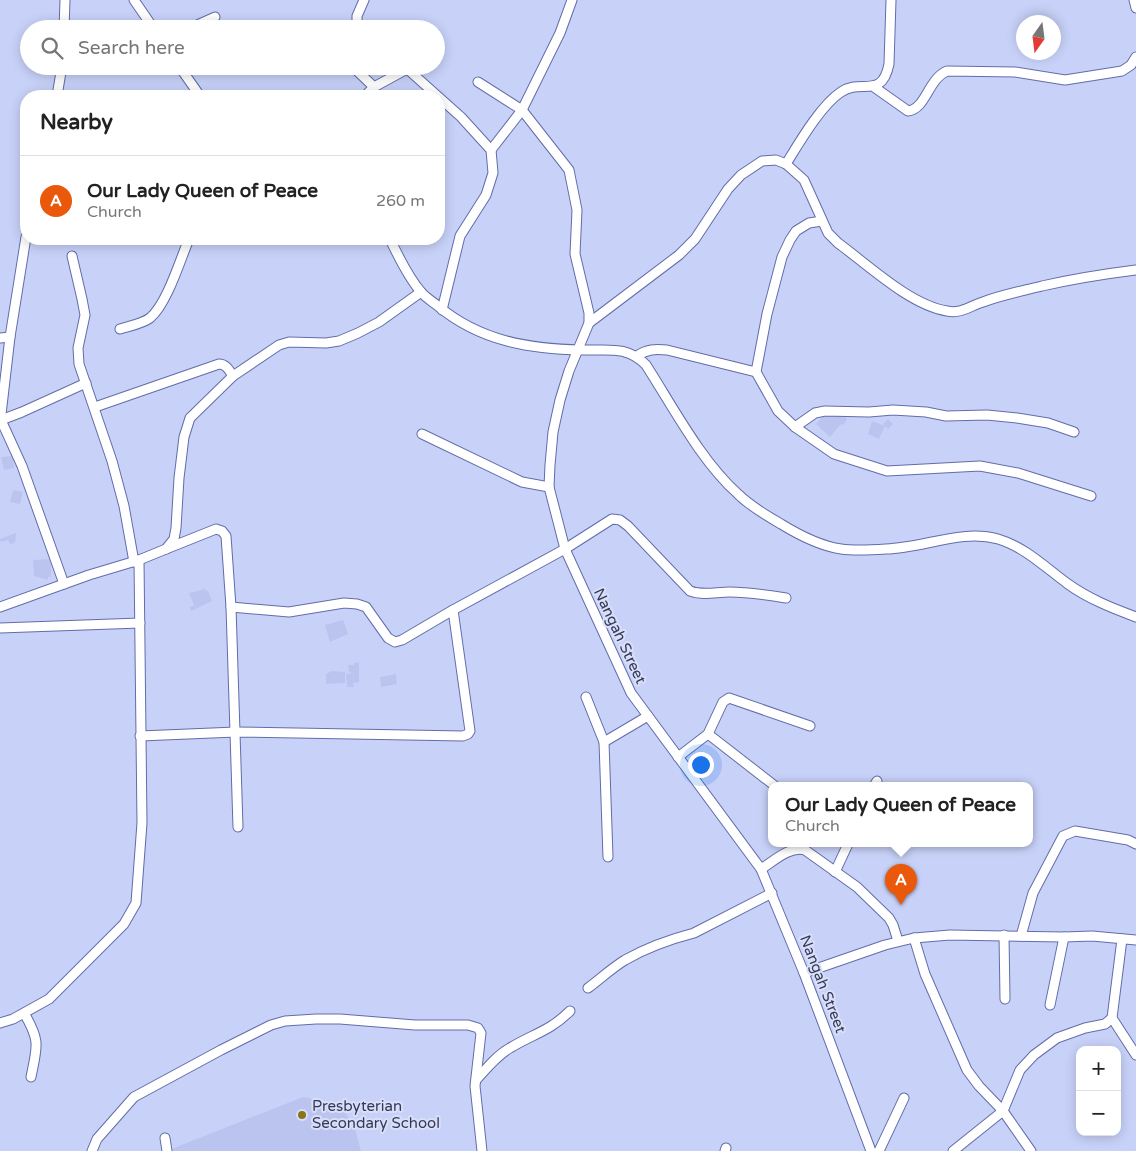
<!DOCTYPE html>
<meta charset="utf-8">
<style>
body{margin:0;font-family:"Varela Round",sans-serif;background:#f2f2f2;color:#222}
.controls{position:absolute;right:15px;bottom:15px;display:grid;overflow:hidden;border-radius:10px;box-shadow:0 2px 12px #0003}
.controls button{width:45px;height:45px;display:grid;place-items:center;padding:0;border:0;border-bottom:1px solid #e0e0e0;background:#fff;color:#222;font:25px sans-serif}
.compass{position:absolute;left:1016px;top:15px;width:45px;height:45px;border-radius:50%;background:#fff;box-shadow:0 2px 12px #0003;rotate:194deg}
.you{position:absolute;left:700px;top:764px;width:18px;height:18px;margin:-12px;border:4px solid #fff;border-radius:50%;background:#1a73e8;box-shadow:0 0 0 8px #1a73e833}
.badge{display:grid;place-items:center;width:32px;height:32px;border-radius:50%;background:#ea580c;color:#fff;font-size:16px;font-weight:700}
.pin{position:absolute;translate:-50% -41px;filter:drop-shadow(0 1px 2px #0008)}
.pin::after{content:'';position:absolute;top:26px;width:18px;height:15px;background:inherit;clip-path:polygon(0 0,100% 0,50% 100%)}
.popup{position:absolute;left:768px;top:782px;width:265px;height:65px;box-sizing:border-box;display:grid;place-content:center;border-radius:10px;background:#fff;filter:drop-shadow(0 1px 4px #0005);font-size:16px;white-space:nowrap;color:#767676}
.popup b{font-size:19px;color:#222}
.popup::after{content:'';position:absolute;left:50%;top:100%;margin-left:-10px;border:10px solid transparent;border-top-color:#fff}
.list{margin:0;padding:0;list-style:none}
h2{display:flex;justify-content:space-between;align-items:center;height:65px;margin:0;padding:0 20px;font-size:21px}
h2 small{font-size:16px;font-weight:400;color:#767676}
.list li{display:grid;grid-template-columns:32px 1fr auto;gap:15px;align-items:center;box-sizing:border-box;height:90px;padding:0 20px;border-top:1px solid #e0e0e0}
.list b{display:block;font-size:19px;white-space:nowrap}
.list p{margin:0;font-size:16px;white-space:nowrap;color:#767676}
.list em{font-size:16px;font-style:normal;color:#767676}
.icon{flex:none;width:28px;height:28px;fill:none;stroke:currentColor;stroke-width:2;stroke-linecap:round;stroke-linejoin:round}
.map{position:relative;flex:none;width:1136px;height:1151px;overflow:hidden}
.search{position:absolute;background:#fff;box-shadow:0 2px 12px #0003;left:20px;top:20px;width:425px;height:55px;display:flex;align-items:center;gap:12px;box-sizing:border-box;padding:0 18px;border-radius:28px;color:#767676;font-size:19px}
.panel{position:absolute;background:#fff;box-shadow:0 2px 12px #0003;left:20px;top:90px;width:425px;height:155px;border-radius:20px}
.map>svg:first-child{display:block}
.built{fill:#bac4ef}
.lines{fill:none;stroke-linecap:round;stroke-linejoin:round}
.minor-casing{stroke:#616da8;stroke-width:11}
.minor{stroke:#fff;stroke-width:9}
.poi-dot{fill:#8b7418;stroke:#d9dffa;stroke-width:2}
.labels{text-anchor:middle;stroke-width:4;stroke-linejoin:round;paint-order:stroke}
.street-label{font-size:15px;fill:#343a54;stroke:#d9dffa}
.poi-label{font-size:15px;fill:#343a54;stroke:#d9dffa;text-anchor:start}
</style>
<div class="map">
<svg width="1136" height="1151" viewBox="0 0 1136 1151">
<rect width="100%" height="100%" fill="#c8d2f9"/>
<g class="built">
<path d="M830 413 847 418 844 425 841 424 830 437 816 424 825 414 828 417Z"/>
<path d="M888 419 893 424 888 429 885 426 879 439 868 434 872 421 885 426 883 424Z"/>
<path d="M13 456 14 468 4 470 1 457Z"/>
<path d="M13 490 23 492 20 504 10 502Z"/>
<path d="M16 533 15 543 10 544 8 540 1 542 0 539Z"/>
<path d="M51 559V577H48V580L34 576 33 560Z"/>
<path d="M205 587 204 590 208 591 212 601 191 611 190 607 194 605 189 593 202 590Z"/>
<path d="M343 620 348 634 330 642 325 625Z"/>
<path d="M359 662V682L353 683 354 687H347L346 674 354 673 349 672 348 665H354V663Z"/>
<path d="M332 671 345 672V683L326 684V674Z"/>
<path d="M396 674 397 684 381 687 380 677Z"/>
<path d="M303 1097 339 1104 354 1125 361 1151H169V1150Z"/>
</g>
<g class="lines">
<defs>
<g id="minor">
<path d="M134 0 154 29"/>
<path d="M364 0 357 16V22L364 29"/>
<path d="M1134 0 1136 8"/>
<path d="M302 27 305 29"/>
<path d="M64 29 65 0"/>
<path d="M188 29 215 17"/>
<path d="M179 66 200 96"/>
<path d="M352 66 374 87"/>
<path d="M404 66 461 117 491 150 493 173 486 195 460 236 442 310"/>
<path d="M478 82 522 110 569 170 577 210 575 254 589 313V323L569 371 560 400 553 432 550 465 549 487 565 549 631 693 761 869 804 973 871 1151"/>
<path d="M874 87 908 111C926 109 928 79 947 71L1015 72 1065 80 1122 71 1131 65 1136 57"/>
<path d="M57 96 62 66"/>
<path d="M365 96 374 87 407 69"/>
<path d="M491 150 522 110 560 33 572 0"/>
<path d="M786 164C799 143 821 105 841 92 861 78 882 100 889 64L891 0"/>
<path d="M822 221 809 223 796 231 790 240 782 257 767 314 756 372 778 411 795 427 815 413 825 411 869 412 893 410 926 412 946 416 987 415 1017 418 1048 423 1074 432"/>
<path d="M390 239C398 256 408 277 421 292 425 297 433 302 438 306 480 341 529 349 582 350 608 351 626 345 646 365 673 407 701 461 738 494 750 506 767 516 781 524 799 535 820 546 841 549 855 551 871 550 886 549 924 548 961 529 998 539 1025 547 1046 568 1068 584 1089 599 1112 608 1136 617"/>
<path d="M72 256 82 299 85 315 78 348 79 364 112 461 124 506 134 562"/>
<path d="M589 323 679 255 695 239 728 189 741 175 762 161 776 160 786 164 804 180 828 233 838 243C868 265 910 305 947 311 961 314 970 306 983 302 1001 295 1022 291 1042 286 1073 279 1104 274 1136 270"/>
<path d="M120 329C129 326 142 324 150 318 167 304 180 260 189 239"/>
<path d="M0 338 10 337"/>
<path d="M637 356C647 349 655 349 667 350L756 372"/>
<path d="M95 407 219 364C226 364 229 370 233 376"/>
<path d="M0 423 10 337 26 237"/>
<path d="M795 427 834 454 887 471 980 466 1018 473 1091 496"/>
<path d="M422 434 522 482 549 487"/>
<path d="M166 549 216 529 222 531 226 536 231 607 238 827"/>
<path d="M64 584 22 466 1 420 22 412 86 383"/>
<path d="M0 607 89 575 139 560 166 549 174 539 176 528 179 478 184 437 190 418 233 376 279 345 289 342 326 343 339 341 358 333 379 322 421 292"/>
<path d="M231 607 289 612 344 603 357 604 366 607 388 638 395 642 402 640 453 610 565 549 612 519 620 520 628 526 690 591C703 596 716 592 730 592 748 592 767 595 786 598"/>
<path d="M0 628 140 623"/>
<path d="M586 697 604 742 608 857"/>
<path d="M708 734 775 786"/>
<path d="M140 736 236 732 463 736 468 734 470 731 453 610"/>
<path d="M604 742 648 716"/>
<path d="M678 757 708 734 723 702 729 698 810 726"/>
<path d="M874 786 877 781"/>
<path d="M761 869C774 861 789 846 805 850L857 887 889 918 893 925 898 941"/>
<path d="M835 872 848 844"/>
<path d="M1004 935 1005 999"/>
<path d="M1021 936 1033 893 1063 836 1075 831 1128 840 1136 844"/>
<path d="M914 938 925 974 967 1070 979 1086 1003 1111 1031 1151"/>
<path d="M1122 939 1112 1018 1136 1055"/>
<path d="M804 973 885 945 914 938 950 935 1064 937 1092 936 1136 940"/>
<path d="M588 988C600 979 612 968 625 960 646 948 671 939 694 933L772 893"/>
<path d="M1050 1005 1064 937"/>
<path d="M24 1013C41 1042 37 1046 31 1077"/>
<path d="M0 1023 13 1019 49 999 124 924 136 903 142 823 139 560"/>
<path d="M476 1080C486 1069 497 1055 510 1048 533 1034 550 1031 570 1011"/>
<path d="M165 1138 167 1151"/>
<path d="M92 1151 97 1139 134 1097 221 1050 271 1025 285 1021 316 1019H340L415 1025H468L478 1028 481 1033 475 1086 482 1151"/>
<path d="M725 1151 726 1148"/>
<path d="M879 1151 904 1098"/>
<path d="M953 1151 1003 1111 1020 1070 1034 1055 1057 1038 1085 1028 1105 1024 1112 1018"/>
</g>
</defs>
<use href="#minor" class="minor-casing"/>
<use href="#minor" class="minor"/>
</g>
<circle class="poi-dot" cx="302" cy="1115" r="5"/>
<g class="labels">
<g class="street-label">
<text transform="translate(620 636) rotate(65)" y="5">Nangah Street</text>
<text transform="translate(823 984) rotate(69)" y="5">Nangah Street</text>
</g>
<g class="poi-label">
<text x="312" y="1111">Presbyterian<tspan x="312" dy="17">Secondary School</tspan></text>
</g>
</g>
</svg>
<div class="controls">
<button>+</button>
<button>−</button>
</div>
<svg class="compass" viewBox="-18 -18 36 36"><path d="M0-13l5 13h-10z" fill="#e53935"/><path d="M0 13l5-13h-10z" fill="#767676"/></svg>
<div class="you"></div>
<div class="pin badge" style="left:901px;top:905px">A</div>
<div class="popup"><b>Our Lady Queen of Peace</b>Church</div>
<div class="search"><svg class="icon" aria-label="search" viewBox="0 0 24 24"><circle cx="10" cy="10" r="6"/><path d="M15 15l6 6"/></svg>Search here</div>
<section class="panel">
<h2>Nearby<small></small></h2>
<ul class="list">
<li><span class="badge">A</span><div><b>Our Lady Queen of Peace</b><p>Church</p></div><em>260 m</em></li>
</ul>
</section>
</div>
